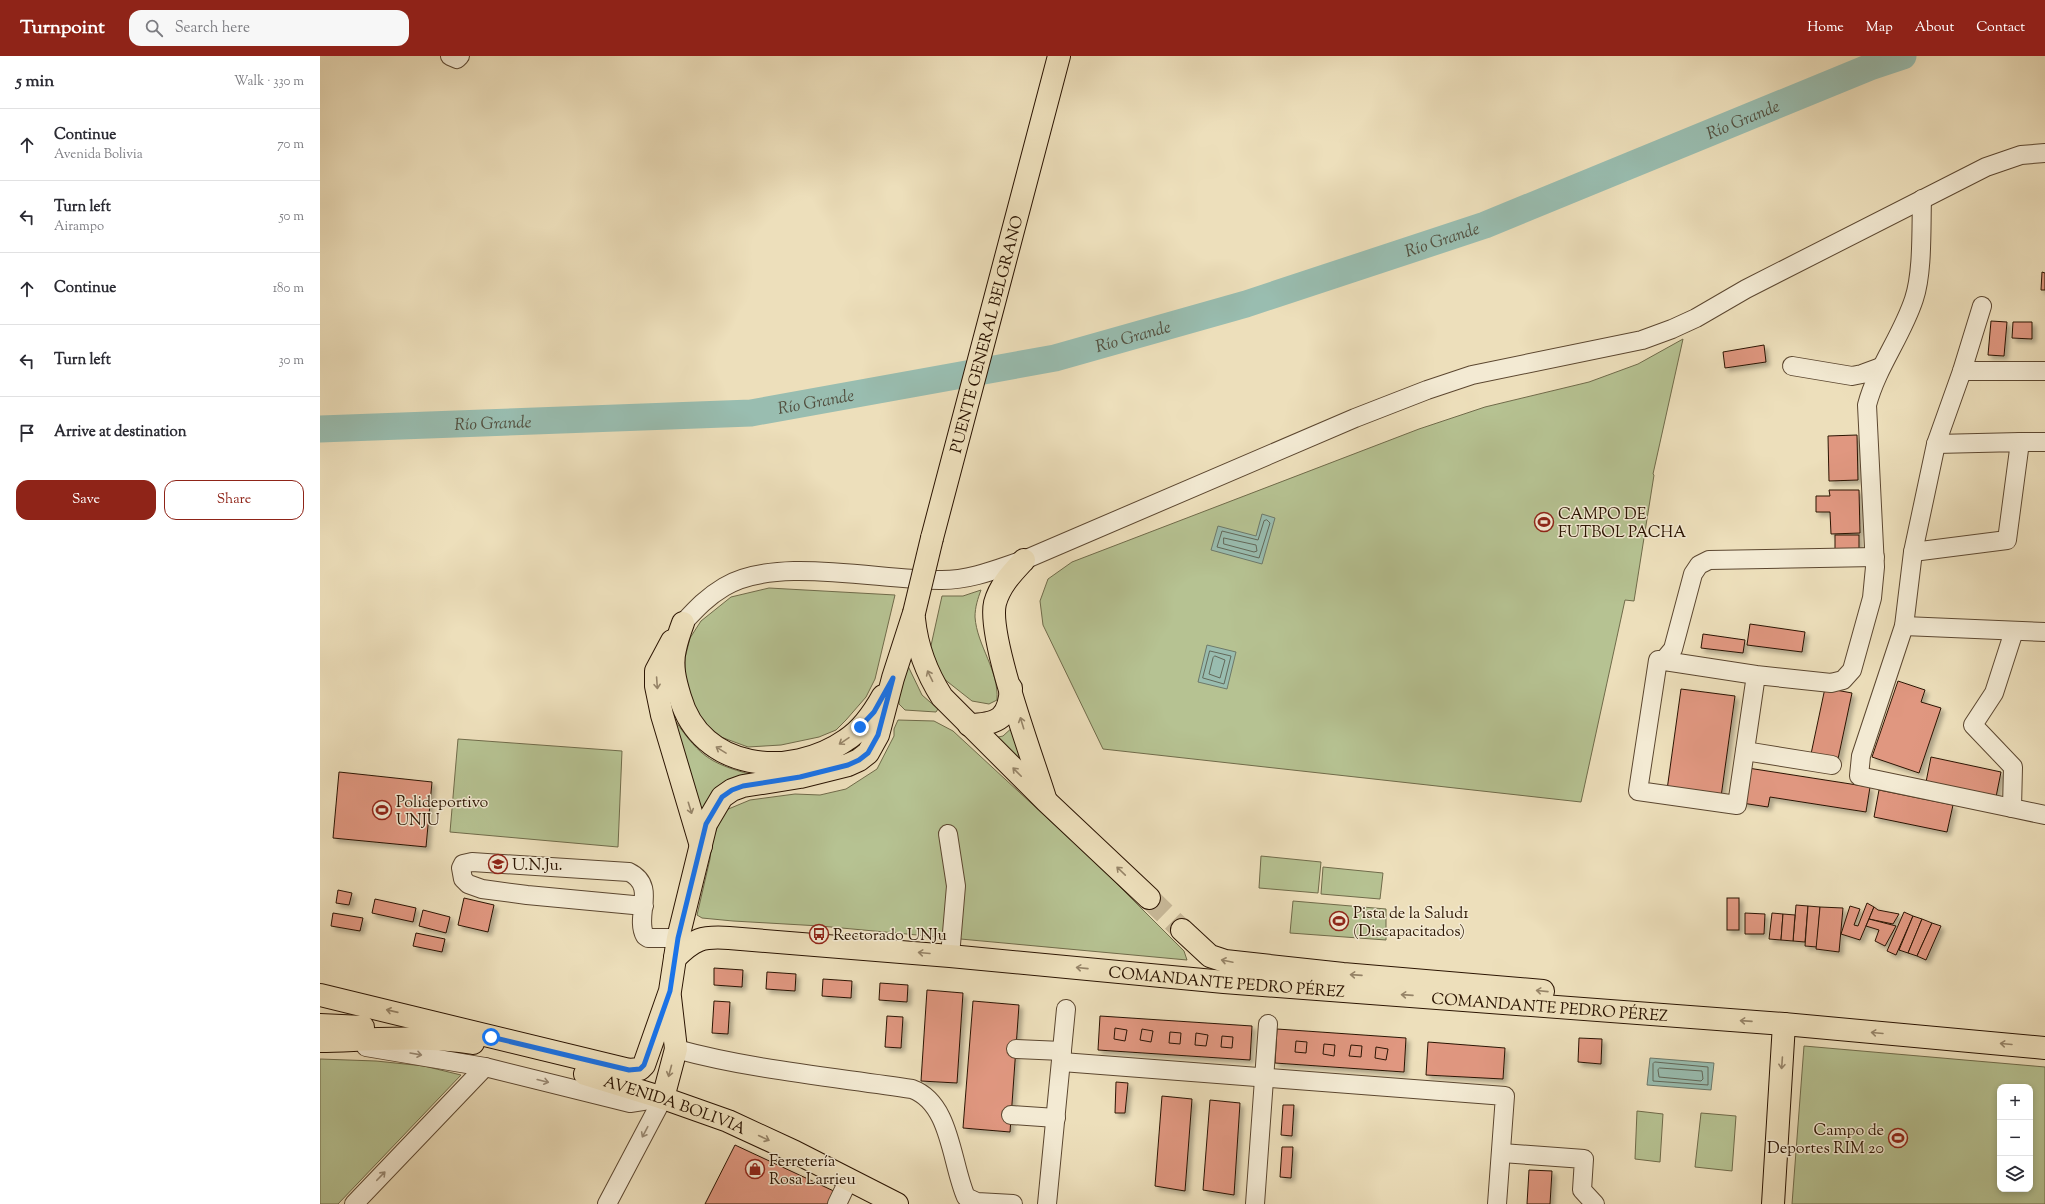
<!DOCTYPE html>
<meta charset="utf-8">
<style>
body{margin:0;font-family:"Sorts Mill Goudy",serif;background:#f7f7f7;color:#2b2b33}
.controls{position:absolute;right:12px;bottom:12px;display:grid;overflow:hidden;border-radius:8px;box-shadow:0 2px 6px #0003}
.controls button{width:36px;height:36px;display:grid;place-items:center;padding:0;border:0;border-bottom:1px solid #e1e1e2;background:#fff;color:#2b2b33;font:20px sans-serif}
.stop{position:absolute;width:12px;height:12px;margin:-9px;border:3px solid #1a73e8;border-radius:50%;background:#fff}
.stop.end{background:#1a73e8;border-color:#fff;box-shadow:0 1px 4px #0008}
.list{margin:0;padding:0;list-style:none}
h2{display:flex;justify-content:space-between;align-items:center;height:52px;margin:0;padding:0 16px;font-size:17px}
h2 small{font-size:13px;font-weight:400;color:#7c7c81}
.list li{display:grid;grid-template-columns:26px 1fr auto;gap:12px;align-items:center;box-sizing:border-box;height:72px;padding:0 16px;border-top:1px solid #e1e1e2}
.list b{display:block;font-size:15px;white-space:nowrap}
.list p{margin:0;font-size:13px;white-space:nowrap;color:#7c7c81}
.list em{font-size:13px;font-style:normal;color:#7c7c81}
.actions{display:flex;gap:8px;padding:12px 16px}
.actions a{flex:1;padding:9px 0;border:1px solid #8f2418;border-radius:12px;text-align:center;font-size:14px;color:#8f2418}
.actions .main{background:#8f2418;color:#fff}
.icon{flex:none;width:22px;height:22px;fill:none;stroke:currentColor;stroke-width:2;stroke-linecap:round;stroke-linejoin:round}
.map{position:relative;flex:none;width:1725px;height:1148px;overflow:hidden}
header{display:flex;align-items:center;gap:24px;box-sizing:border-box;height:56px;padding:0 20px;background:#8f2418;color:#fff}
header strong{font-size:19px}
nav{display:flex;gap:22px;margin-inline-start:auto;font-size:14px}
.search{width:280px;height:36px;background:#f7f7f7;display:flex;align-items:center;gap:10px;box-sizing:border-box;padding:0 14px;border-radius:12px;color:#7c7c81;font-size:15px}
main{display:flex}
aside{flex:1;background:#fff}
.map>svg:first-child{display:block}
.green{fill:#b6c292;stroke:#706b4a;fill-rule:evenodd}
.water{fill:#99bdb0;stroke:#6d796a}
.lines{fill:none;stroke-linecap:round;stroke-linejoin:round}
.shore{stroke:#626859;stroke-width:1}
.river{stroke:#99bdb0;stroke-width:27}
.building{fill:#e09780;stroke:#2b1402;filter:url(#shadow)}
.major-tunnel{stroke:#c6b696;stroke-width:22;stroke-dasharray:22 11;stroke-linecap:butt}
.minor-casing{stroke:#5c4730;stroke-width:20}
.major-casing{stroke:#2b1402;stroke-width:24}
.minor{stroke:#f3ead3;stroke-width:18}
.major{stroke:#eddfbb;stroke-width:22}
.major-bridge-casing{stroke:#2b1402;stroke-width:24;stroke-linecap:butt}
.major-bridge{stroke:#eddfbb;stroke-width:22}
.oneway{stroke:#968468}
.oneway2{stroke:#998a75}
.route{stroke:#1a73e8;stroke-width:5}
.labels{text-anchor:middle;stroke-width:3;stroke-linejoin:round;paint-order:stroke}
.street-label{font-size:16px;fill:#2b1402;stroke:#f3ead3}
.poi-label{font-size:16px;fill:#2b1402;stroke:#f3ead3;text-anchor:start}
.water-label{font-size:17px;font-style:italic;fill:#524f3f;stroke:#f3ead3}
</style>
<header>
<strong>Turnpoint</strong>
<div class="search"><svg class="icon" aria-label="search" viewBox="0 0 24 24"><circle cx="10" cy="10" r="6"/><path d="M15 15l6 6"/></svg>Search here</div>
<nav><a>Home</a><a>Map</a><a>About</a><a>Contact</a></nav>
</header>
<main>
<aside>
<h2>5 min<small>Walk · 330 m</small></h2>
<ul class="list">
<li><svg class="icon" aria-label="ahead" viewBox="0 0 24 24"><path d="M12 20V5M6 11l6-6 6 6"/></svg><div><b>Continue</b><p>Avenida Bolivia</p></div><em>70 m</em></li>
<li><svg class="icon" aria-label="left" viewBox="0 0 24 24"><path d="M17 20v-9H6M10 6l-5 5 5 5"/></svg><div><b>Turn left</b><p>Airampo</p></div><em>50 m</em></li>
<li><svg class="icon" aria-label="ahead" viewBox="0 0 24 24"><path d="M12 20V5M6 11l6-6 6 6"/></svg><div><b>Continue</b></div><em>180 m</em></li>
<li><svg class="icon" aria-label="left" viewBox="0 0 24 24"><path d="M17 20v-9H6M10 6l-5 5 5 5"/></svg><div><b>Turn left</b></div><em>30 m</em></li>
<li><svg class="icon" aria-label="arrive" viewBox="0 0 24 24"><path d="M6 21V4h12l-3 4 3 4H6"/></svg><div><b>Arrive at destination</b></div></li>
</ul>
<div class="actions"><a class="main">Save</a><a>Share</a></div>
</aside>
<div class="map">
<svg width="1725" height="1148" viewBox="0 0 1725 1148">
<defs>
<filter id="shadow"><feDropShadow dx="3.5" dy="3.5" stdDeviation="2" flood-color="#0004"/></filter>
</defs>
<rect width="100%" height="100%" fill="#eddfbb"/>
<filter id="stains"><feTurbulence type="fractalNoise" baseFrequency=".005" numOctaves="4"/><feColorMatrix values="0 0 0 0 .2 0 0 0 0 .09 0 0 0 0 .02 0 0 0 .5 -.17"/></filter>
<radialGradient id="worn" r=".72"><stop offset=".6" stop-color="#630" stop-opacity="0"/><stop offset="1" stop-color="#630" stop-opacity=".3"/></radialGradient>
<g class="green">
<path d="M1363 283 1333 418 1334 419 1314 545 1305 544 1261 746 783 693 723 569 720 545 728 523 752 506 1099 373 1165 351 1269 326 1318 308Z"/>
<path d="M449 532 575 539 555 623 546 641 526 664 516 674 499 681 461 689 428 691 390 677 369 643 365 623V602L370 582 381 565 411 541Z"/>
<path d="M661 534C658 542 655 551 655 561 657 590 679 614 677 644L669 648 652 645 619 619 610 594 622 540H643Z"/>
<path d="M588 610 602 639 618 653 616 656 585 654 579 648V638Z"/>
<path d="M354 663C382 704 392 708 440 721L393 737 385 747 379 761Z"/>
<path d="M578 664 614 665 633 675 777 808 864 895 867 904 500 870 413 865 382 862 377 859 390 803 392 786 399 766 406 754 430 744 475 738 500 739 526 733 557 713 574 680V673Z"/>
<path d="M695 669 710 715 674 682 683 680Z"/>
<path d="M138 683 302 695 298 791 130 776Z"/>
<path d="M941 800 1001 806 998 837 939 832Z"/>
<path d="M1003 811 1063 817 1060 843 1001 838Z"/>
<path d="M973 845 1066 853V884L970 877Z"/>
<path d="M1484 990 1725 1011V1148H1472ZM1680 1031H1710V1133H1680Z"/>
<path d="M0 1003 56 1005 104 1010 141 1019 18 1148H0Z"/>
<path d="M1317 1055 1343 1058 1340 1106 1315 1103Z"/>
<path d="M1381 1057 1416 1060 1412 1115 1375 1111Z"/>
</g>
<g class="water">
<path d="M942 458 955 462 942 508 891 494 898 470 936 480Z"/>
<path d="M887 589 916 596 907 633 878 626Z"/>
<path d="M1330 1002 1394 1007 1391 1034 1327 1029Z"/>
</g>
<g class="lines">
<g class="shore">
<path d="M947 464 950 467 939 502 897 491 902 475 938 484 944 465Z"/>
<path d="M904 482 936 489 937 495 934 496 904 488Z"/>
<path d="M890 595 911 600 904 628 883 622Z"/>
<path d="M895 600 905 604 900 622 889 618 893 602Z"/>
<path d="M1335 1006 1388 1011V1029L1333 1025V1008Z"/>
<path d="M1340 1012 1382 1015 1383 1023 1381 1025 1339 1021 1338 1014Z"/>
</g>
<path class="river" id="s1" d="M0 373 431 357 735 302 926 248 1165 169 1550 11 1583 0"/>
</g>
<g class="building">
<path d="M1722 216 1725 217V234H1721Z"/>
<path d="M1671 265 1687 266 1684 300 1668 299Z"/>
<path d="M1693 266H1712V283L1692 282Z"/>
<path d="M1444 289 1446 306 1405 312 1403 296Z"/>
<path d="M1537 379 1538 424 1509 425 1508 380Z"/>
<path d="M1509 434H1539L1540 477 1511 478 1510 456H1496V440H1510Z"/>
<rect x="1515" y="479" width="24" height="19"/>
<path d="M1430 568 1485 576 1482 596 1427 589Z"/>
<path d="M1383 578 1425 584 1423 597 1381 592Z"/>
<path d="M1578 625 1605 634 1601 646 1621 652 1599 717 1552 701Z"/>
<path d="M1505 632 1532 637 1518 703 1491 698Z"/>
<path d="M1361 633 1415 640 1401 741 1347 734Z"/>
<path d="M1611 701 1681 716 1676 741 1606 726Z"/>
<path d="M1428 712 1550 731 1546 756 1450 741 1448 751 1422 747Z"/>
<path d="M19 716 112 726 106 791 13 782Z"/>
<path d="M1559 734 1633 749 1627 776 1554 761Z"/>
<path d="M18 834 32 837 29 849 16 847Z"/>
<path d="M144 842 174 849 168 876 138 869Z"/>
<rect x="1407" y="842" width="12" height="32"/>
<path d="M55 843 96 852 93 866 52 857Z"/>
<path d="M1547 847 1554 851 1540 884 1521 878 1530 850 1540 853 1534 869 1538 870Z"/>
<path d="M1476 849 1488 850 1485 886 1473 885Z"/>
<path d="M1488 850 1500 851 1497 891 1485 890Z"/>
<path d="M1500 851 1523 852 1519 896 1496 893Z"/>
<path d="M1554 851 1558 854 1579 858 1573 868 1549 863Z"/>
<path d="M103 854 130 861 126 877 99 870Z"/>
<path d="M1584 856 1593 860 1576 899 1567 895Z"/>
<path d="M13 857 43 862 40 875 11 870Z"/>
<path d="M1425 857 1445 858 1444 878H1425Z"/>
<path d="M1452 857 1463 858 1461 884 1449 883Z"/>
<path d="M1463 858 1475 859 1473 885 1461 884Z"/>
<path d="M1593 860 1602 863 1588 897 1579 894Z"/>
<path d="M1549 863 1576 870 1565 890 1555 885 1559 874 1546 870Z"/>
<path d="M1602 863 1612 867 1597 900 1588 897Z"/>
<path d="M1612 867 1621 870 1606 904 1597 900Z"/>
<path d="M96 877 125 883 122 896 93 890Z"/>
<path d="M394 912 423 914 422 931 394 929Z"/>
<path d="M447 916 476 918 475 935 446 933Z"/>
<path d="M503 923 532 925 531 942 502 940Z"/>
<path d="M560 927 588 929 587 946 559 944Z"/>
<path d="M607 934 643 937 637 1027 601 1025Z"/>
<path d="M394 945 410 946 408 978 392 977Z"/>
<path d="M653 945 699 949 690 1076 643 1072Z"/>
<path d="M567 960 583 961 581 992 565 991Z"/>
<path d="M780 960 932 970 930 1004 778 994Z"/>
<path d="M795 972 807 974 805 985 794 983Z"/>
<path d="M822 973 833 975 831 986 820 984Z"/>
<path d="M957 973 1086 982 1084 1016 955 1007Z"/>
<path d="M850 976 861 977 860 988 849 987Z"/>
<path d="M876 977 888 979 886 990 875 989Z"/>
<path d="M902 980 913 981 912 992 901 991Z"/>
<path d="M1259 982 1282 983 1281 1008 1258 1006Z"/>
<path d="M976 985 987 986 986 997 975 996Z"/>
<path d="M1108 986 1185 992 1183 1023 1106 1019Z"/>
<path d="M1004 988 1015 989 1014 1000 1003 998Z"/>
<path d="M1031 989 1042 990 1041 1001 1029 1000Z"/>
<path d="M1056 991 1068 993 1066 1004 1055 1002Z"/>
<path d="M796 1026 808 1027 805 1057H795Z"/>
<path d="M842 1040 872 1043 865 1135 835 1130Z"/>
<path d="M890 1044 920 1047 914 1139 883 1134Z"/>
<path d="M963 1049H974L972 1080 961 1079Z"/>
<path d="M415 1089 518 1137 512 1148H385Z"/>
<path d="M962 1091H973L971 1122 960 1121Z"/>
<path d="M1209 1114 1232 1115 1230 1148H1207Z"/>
</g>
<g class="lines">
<path class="major-tunnel" d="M829 842 862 874"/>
<defs>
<g id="minor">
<path d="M130 0 137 3 140 0"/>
<path d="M1662 250 1642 315 1616 388 1593 496 1584 570 1541 700 1539 720 1692 752"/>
<path d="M1472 310 1532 320 1542 318 1561 311"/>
<path d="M1642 315H1725"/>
<path d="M1700 386H1725"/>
<path d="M1593 496 1687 484 1700 386 1616 388"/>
<path d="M363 567C376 553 387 541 404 531 456 499 561 525 622 524 651 524 677 513 704 504L1035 362 1107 334 1152 319 1322 284 1352 273 1376 262 1426 233 1666 111 1701 99 1725 97"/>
<path d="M1584 570 1725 576"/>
<path d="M1694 575 1674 637 1653 669 1693 711 1692 752 1725 759"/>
<path d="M1343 605 1353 593 1373 518 1379 509 1389 504 1555 501"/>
<path d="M1436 619 1338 604 1318 735 1417 749 1436 619 1511 627 1523 624 1532 614 1552 542 1555 511 1547 349C1557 311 1582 280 1594 243 1603 216 1601 172 1602 143"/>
<path d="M1425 695 1512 709"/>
<path d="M628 778 636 830 630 900"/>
<path d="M324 850 207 839 162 833 148 828 143 823 141 812 143 808 152 806 309 816C338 830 314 860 325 880L328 882H358"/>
<path d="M46 991 165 1011 310 1047 342 1042"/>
<path d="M356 993C433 1014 513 1021 592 1033 631 1047 631 1107 646 1141L657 1146 693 1148"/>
<path d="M696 993 742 995"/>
<path d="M742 1006 1185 1040 1177 1148"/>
<path d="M691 1059 736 1062"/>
<path d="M1182 1097 1264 1103 1262 1134 1275 1148"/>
<path d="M34 1148 165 1011"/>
<path d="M287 1148 343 1042"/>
<path d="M517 1148 529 1123"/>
<path d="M727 1148 746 953"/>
<path d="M935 1148 948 968"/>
</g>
<g id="major">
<path id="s2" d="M612 482 739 0"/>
<path d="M704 504C692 517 680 529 675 547 667 581 713 703 725 742"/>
<path d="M594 563C597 592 606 616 622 641L726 745 829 842"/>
<path d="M363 567C360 575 357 584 355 593 351 609 355 625 360 641 381 715 470 723 526 684 542 674 554 656 563 640"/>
<path d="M352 585 336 615V630L342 659 381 790"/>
<path d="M649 669C679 668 689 662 691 632"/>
<path d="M862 874 890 900 905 905 1023 918 1223 935"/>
<path id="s3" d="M355 902C374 883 382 880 409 882L630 900 904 926 1464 968 1725 992"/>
<path d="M0 939 309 1014 320 1013 324 1009 350 935 358 882 386 768 402 741 412 734 423 730 480 721 528 709 539 704 548 697 558 679 573 622 594 557"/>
<path d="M0 969 43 971"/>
<path d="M0 985C48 984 106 979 153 987"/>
<path id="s4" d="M265 1018 343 1042 408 1065 475 1096 577 1148"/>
<path d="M343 1042 356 993 350 941"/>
<path d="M1453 1148 1464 968"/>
</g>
</defs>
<use href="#minor" class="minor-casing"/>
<use href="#major" class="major-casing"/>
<use href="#minor" class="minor"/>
<use href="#major" class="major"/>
<defs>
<path id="major-bridge" d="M594 557 612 482"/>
</defs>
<use href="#major-bridge" class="major-bridge-casing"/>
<use href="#major-bridge" class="major-bridge"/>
</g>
<defs><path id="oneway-shaft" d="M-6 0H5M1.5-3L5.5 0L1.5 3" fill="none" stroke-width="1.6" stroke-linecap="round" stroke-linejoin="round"/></defs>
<g class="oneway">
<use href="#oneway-shaft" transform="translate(610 620) rotate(-116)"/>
<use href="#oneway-shaft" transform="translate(337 627) rotate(86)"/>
<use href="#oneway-shaft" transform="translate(702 667) rotate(-107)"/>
<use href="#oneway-shaft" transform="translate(524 685) rotate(146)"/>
<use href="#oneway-shaft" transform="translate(401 694) rotate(-148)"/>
<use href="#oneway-shaft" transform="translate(697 716) rotate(-135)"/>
<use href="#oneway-shaft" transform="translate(370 752) rotate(73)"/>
<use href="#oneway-shaft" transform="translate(801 815) rotate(-136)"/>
<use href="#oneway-shaft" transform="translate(604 897) rotate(-175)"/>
<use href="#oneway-shaft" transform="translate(907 905) rotate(-168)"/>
<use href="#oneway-shaft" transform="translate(762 912) rotate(-174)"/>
<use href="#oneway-shaft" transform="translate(1036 919) rotate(-176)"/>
<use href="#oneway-shaft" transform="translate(1222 935) rotate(-174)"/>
<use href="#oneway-shaft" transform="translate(1087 939) rotate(-176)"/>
<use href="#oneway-shaft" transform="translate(72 955) rotate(-167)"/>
<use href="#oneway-shaft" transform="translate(1426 965) rotate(-176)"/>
<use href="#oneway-shaft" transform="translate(1557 977) rotate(-175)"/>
<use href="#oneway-shaft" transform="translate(1686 988) rotate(-175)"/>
<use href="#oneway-shaft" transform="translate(1462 1007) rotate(94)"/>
<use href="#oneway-shaft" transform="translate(350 1015) rotate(105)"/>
<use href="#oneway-shaft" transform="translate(444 1082) rotate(25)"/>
</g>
<g class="oneway2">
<use href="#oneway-shaft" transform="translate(96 998) rotate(10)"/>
<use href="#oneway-shaft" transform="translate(223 1025) rotate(14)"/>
<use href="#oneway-shaft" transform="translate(325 1076) rotate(118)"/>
<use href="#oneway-shaft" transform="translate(61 1120) rotate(-46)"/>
</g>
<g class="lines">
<path class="route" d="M171 981 309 1014 320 1013 324 1009 350 935 358 882 386 768 402 741 412 734 423 730 480 721 528 709 539 704 548 697 558 679 573 622 554 656 540 671"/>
</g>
<defs>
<symbol id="stadium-ring" viewBox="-11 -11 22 22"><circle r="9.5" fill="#f3ead3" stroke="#8f2418" stroke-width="1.5"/><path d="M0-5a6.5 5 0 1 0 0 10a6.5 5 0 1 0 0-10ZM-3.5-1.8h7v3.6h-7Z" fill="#8f2418"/></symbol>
<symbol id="university-ring" viewBox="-11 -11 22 22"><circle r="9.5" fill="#f3ead3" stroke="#8f2418" stroke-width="1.5"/><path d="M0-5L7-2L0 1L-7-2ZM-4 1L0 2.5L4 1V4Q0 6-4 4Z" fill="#8f2418"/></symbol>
<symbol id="bus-ring" viewBox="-11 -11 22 22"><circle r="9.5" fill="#f3ead3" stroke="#8f2418" stroke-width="1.5"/><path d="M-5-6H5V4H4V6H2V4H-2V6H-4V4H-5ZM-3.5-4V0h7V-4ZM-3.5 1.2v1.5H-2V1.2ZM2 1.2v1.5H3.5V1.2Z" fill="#8f2418"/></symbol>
<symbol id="shop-ring" viewBox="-11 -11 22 22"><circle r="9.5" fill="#f3ead3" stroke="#8f2418" stroke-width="1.5"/><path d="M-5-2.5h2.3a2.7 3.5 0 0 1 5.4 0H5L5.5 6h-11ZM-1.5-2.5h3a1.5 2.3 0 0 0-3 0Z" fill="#8f2418"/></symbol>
</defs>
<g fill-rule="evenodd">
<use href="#stadium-ring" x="1213" y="455" width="22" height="22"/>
<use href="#stadium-ring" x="51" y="743" width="22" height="22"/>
<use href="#university-ring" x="167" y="797" width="22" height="22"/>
<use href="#stadium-ring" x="1008" y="854" width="22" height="22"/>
<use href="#bus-ring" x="488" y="867" width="22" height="22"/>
<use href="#stadium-ring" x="1567" y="1071" width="22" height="22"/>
<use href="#shop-ring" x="424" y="1102" width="22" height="22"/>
</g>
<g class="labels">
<g class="street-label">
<text dy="6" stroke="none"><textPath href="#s2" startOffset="211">PUENTE GENERAL BELGRANO</textPath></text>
<text dy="6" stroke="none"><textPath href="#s3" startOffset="560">COMANDANTE PEDRO PÉREZ</textPath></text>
<text dy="6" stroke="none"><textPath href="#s3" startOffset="884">COMANDANTE PEDRO PÉREZ</textPath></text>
<text dy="6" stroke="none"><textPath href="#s4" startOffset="95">AVENIDA BOLIVIA</textPath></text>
</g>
<g class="poi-label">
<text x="1238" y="463">CAMPO DE<tspan x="1238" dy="18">FUTBOL PACHA</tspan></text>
<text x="76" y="751">Polideportivo<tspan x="76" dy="18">UNJU</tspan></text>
<text x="192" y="814">U.N.Ju.</text>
<text x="1033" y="862">Pista de la Salud1<tspan x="1033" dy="18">(Discapacitados)</tspan></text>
<text x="513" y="884">Rectorado UNJu</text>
<text x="1564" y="1079" text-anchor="end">Campo de<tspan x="1564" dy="18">Deportes RIM 20</tspan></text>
<text x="449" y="1110">Ferretería<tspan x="449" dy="18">Rosa Larrieu</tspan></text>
</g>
<g class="water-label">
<text dy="6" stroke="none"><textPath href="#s1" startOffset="1469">Río Grande</textPath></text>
<text dy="6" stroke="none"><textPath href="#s1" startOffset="1145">Río Grande</textPath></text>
<text dy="6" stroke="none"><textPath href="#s1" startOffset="821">Río Grande</textPath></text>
<text dy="6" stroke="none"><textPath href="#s1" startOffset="497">Río Grande</textPath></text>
<text dy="6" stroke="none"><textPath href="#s1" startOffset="173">Río Grande</textPath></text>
</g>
</g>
<rect width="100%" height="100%" filter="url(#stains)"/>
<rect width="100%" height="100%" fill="url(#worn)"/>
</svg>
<div class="controls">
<button>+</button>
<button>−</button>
<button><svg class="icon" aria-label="layers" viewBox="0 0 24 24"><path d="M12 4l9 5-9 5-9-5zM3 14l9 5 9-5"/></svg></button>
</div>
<div class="stop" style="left:171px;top:981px"></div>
<div class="stop end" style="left:540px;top:671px"></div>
</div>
</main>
